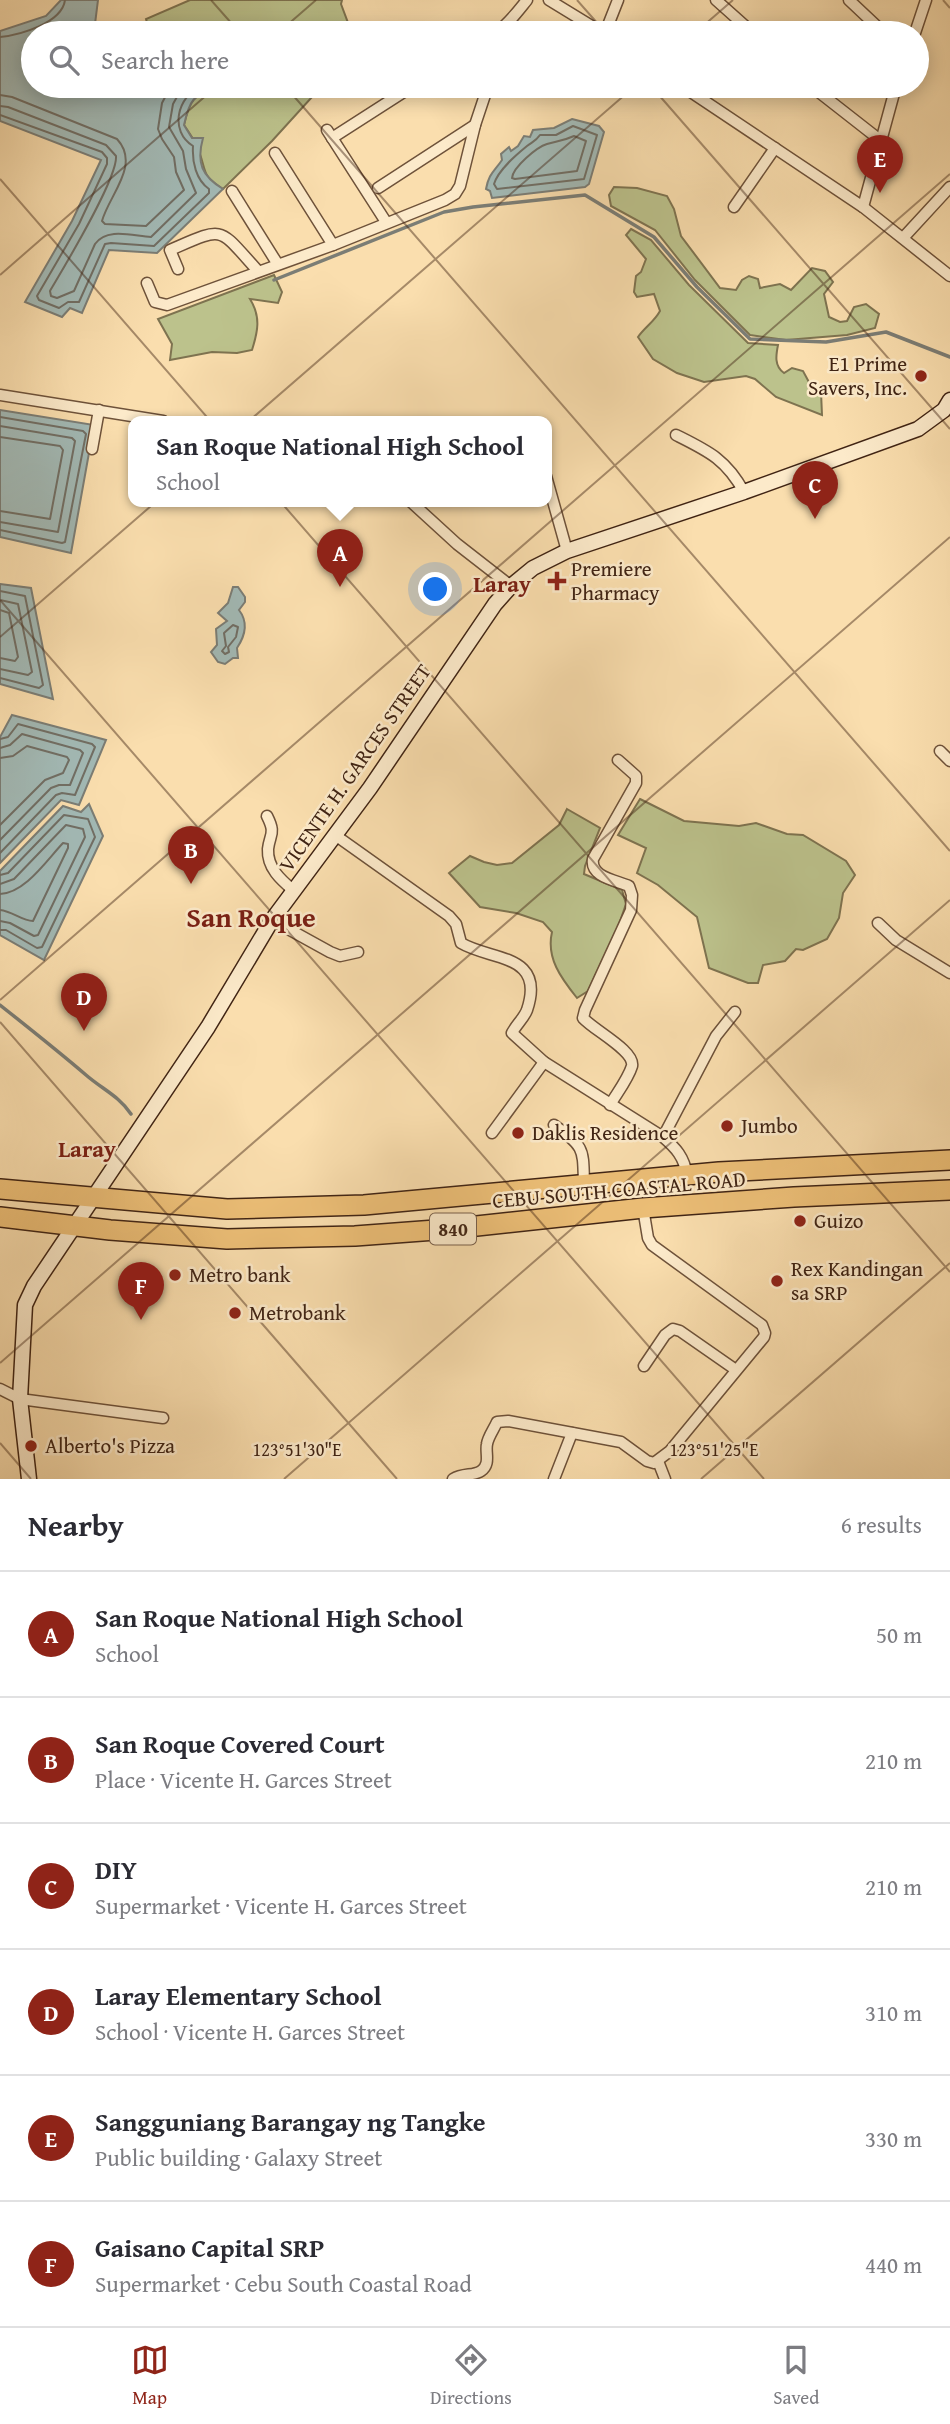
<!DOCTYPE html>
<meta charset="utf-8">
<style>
body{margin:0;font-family:"Gentium Book Plus",serif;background:#f2f2f3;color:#2b2b33}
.you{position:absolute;left:436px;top:590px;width:24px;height:24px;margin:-18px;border:5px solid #fff;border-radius:50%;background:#1a73e8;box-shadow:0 0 0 10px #1a73e833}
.badge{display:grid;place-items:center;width:46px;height:46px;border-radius:50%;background:#8f2418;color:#fff;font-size:23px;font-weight:700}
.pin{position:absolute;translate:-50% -58px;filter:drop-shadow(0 2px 4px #0008)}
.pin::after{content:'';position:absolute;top:37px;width:24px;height:21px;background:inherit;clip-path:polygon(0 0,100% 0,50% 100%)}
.popup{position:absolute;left:128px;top:416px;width:424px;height:91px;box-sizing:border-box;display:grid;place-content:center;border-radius:14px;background:#fff;filter:drop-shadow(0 2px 5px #0005);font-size:23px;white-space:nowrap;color:#7c7c81}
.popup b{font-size:26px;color:#2b2b33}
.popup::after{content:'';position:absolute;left:50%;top:100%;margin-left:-14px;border:14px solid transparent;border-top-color:#fff}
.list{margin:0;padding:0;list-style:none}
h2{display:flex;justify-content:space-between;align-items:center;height:91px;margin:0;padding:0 28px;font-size:30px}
h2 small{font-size:23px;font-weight:400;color:#7c7c81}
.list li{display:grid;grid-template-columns:46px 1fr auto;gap:21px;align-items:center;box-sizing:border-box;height:126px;padding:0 28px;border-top:2px solid #e1e1e2}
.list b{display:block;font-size:26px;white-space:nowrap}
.list p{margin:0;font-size:23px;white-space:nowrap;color:#7c7c81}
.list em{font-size:23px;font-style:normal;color:#7c7c81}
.icon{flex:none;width:38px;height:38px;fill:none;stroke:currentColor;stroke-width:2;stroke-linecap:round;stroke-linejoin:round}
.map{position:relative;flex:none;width:950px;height:1479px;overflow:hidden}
.search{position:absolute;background:#fff;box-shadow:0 4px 18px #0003;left:21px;right:21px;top:21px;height:77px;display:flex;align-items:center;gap:18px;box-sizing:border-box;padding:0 24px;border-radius:38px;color:#7c7c81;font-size:26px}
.sheet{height:847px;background:#fff}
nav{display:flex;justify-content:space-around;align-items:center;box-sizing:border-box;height:98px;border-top:2px solid #e1e1e2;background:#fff;font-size:19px;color:#7c7c81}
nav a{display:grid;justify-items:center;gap:4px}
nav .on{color:#8f2418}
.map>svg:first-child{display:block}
.green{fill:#bcc28c;stroke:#7e7350;stroke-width:2}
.water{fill:#a2b9b5;stroke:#7b7d75;stroke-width:2}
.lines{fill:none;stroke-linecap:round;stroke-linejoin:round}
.shore{stroke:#716e64;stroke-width:2}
.stream{stroke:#7b7d75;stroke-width:3.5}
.street-casing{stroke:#6e523a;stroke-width:13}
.secondary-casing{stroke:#402414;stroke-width:17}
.highway-casing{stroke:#402414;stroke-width:22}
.street{stroke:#fceaca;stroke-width:10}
.secondary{stroke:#fceaca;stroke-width:14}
.highway{stroke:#edbf77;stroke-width:19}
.ticks{fill:none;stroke:#402414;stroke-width:2;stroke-opacity:0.45}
.poi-dot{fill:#8f2418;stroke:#fceaca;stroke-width:2.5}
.labels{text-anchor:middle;stroke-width:5;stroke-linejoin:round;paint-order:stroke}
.shield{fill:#fceaca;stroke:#785f4b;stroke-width:2}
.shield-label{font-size:19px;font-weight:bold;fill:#402414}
.poi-label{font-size:21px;fill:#402414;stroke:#fceaca;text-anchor:start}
.street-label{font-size:21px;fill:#402414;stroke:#fceaca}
.neighbourhood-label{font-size:23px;font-weight:bold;fill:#7a1f14;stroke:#fceaca}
.district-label{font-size:28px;font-weight:bold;fill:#7a1f14;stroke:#fceaca}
.ticks-label{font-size:18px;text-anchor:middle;fill:#402414;stroke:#fceaca;stroke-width:5;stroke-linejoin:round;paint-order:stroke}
</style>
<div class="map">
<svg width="950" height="1479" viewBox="0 0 950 1479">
<rect width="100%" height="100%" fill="#fadeae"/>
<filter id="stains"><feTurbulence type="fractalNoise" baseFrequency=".00286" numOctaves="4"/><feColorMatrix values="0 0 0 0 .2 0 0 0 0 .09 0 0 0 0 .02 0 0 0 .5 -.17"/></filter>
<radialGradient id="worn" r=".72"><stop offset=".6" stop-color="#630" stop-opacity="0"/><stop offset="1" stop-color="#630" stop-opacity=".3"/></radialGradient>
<g class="green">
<path d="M190 0H342L341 4 350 28 357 33H150L146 19Z"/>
<path d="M217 86H322L272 141 223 189C201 175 207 173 199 151 196 142 189 133 184 125 190 98 193 97 217 86Z"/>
<path d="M614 187 637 188 667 196 674 209 681 236 720 288 736 290 742 280 749 276 758 279 760 288 780 284 791 290 812 268 825 271 833 282 824 294 829 317 840 322 847 321 854 307 866 304 879 314 875 328 847 335 786 340 750 335 695 280 655 230 611 206 609 195Z"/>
<path d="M631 229 651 240 689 285 748 343 778 345C776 355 774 366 784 373L792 368 803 371 810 384 821 392 822 415 776 397 755 379 746 376 704 382 677 373 653 359 638 337C645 327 654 322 660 311L654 294 637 297 634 292 636 276 641 272 646 259 626 235Z"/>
<path d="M274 275 282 292 278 303 250 299C261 317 258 331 252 350L237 353 212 352 170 360 172 344 158 319Z"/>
<path d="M640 799 684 821 739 826 756 823 787 834 803 835 846 861 855 875 843 893 839 918 827 939 803 950 796 949 785 961 763 965 758 983H748L709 968 697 917 658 885 637 873 646 848 618 835Z"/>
<path d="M567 809 600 828 585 866 584 874 622 890 626 904 618 927 588 991 577 998C561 978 546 958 552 932L543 922 516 913 480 907 449 873 470 856 484 862 497 865 512 863 559 825Z"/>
</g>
<g class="water">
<path d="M61 0H98L95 24 97 33H33V86H217C193 97 190 98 184 125L192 138H203C196 163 202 176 223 189L157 253 109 250 82 313 70 308 62 317 25 302 72 221 101 160 0 121V31L46 16Z"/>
<path d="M572 119 599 126 604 132 589 184 585 187 492 198 490 191 486 189C489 173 494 172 502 160L501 154 509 147 511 151 518 146 524 136 530 137 533 130 554 128Z"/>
<path d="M0 410 94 425 71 553 0 537Z"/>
<path d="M0 584 31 588 53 699 0 684Z"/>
<path d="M233 587H238L245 597V602L239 610C249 623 245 636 237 648L238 658H233L225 664 218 662 211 652 217 645 216 629 227 621 218 613 228 603Z"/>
<path d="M12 715 106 740 79 805 61 800 0 863V737Z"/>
<path d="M89 804 103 836 44 960 0 935V871L63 806 81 812Z"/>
</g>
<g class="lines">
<g class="shore">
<path d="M0 37C20 35 62 23 65 0"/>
<path d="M0 95 12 97 117 139C141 165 109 195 102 221L105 224 146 226 184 190 176 172 174 157 162 139 158 129 162 103 171 86"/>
<path d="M0 106 8 107 106 145 116 156C118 178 64 267 50 291L51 296 57 298 74 291 95 244C107 227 133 236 151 237L196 193 186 169 183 151 169 127 173 104 183 86"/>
<path d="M0 115 102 152 107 158V164L79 224 37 296 39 300 59 308 68 302H79L105 244 111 243 154 246 209 193V189C196 180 192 162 193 146 169 131 177 97 201 86"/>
<path d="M573 126 597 135 584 179 497 189 494 184C498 170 516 155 527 146 532 142 536 141 540 135H556Z"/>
<path d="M574 136 586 141 577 171 515 179 512 178C513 167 537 147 547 144 558 141 563 141 574 136Z"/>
<path d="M0 417 83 431 86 434 65 542 62 543 0 530"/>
<path d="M0 426 72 438 75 441 58 532 0 522"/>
<path d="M0 437 60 446 63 450 50 519 0 511"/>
<path d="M0 591 25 596 43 685 39 688 0 678"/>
<path d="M0 600 18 604 32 672 28 675 0 669"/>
<path d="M0 610 9 613 18 657 15 661 0 658"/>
<path d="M233 625 238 627 236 637 228 647 229 652 225 654 222 651 226 646 224 633Z"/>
<path d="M0 739 8 737 18 724 92 744 95 747 75 795 62 793 56 795 0 853"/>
<path d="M0 748 10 745 22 734 80 750 83 753 70 785H59L51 788 0 840"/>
<path d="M0 758 13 756 27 746 67 757 69 760 63 773 45 780 0 825"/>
<path d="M0 875 8 873 64 815 88 819 95 837 42 947 37 948 6 930H0"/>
<path d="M0 884 14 879 66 825 83 829 85 837 38 935 34 936 10 923 0 921"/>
<path d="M0 894C25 893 46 861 63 843L68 844V848L33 921C22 921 12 911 0 910"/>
</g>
<g class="stream">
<path d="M274 280 444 212 473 207 585 195 654 237 697 287 750 339 826 342 886 332 950 357"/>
<path d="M0 1005C29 1028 58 1051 86 1075 102 1089 119 1096 131 1114"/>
</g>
<defs>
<g id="street">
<path d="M549 0 603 33"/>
<path d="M716 0 753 33"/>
<path d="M849 0 884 33"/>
<path d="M495 33C507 26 518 11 527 0"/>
<path d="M605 33 618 0"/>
<path d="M915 33 926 0"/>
<path d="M682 86 863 207 950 276"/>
<path d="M811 86 880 140"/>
<path d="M327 130 386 222"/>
<path d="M332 138 413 86"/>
<path d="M275 153 333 245"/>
<path d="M378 188 475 125"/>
<path d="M232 191 277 263"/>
<path d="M734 207 775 148"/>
<path d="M863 207 896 86"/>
<path d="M903 238 950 187"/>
<path d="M178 269 170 250C226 226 217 226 258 271"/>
<path d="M147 283 155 302 167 305 333 245 445 200 455 194 460 186 475 125 488 86"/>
<path d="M0 395 163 421"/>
<path d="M676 435C708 451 726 459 744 492"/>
<path d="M92 449 99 410"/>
<path d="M546 476 567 551"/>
<path d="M410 501 457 544 511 586"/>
<path d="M940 751 950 761"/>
<path d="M267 816C276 834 270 833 268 849 267 868 281 880 294 891"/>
<path d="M335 835 449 916 456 924 461 943C491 961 546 953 527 1010 524 1018 516 1025 512 1033L544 1062 663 1137C676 1148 684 1157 687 1175"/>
<path d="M272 920 330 952 340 956 358 952"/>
<path d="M878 923 896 940 950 973"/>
<path d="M610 1105C617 1093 628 1079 632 1066 635 1051 595 1031 583 1018L585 1010 631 910 632 895 629 886C615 880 590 877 593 859L636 783V776L618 760"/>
<path d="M554 1125C585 1148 583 1147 584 1185"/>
<path d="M492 1133 544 1062"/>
<path d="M663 1137 716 1036 735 1012"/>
<path d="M644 1366 665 1335 673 1329 680 1331 736 1370"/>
<path d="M0 1389 20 1399 163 1418"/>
<path d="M658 1461 665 1479"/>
<path d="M453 1479C463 1473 474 1476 481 1471 491 1464 485 1453 487 1444 488 1437 494 1429 497 1422L508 1421 621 1442 647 1461 654 1463 670 1451 764 1337 765 1333 762 1325 652 1245 648 1238 643 1208"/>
<path d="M554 1479 572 1433"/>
</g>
<path id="secondary" d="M29 1479 20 1399 25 1305 34 1286 208 1027 272 920 370 788 495 604 511 586 533 568 567 551 744 492 918 429 944 410 950 400"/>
<g id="highway">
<path d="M0 1189 227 1209 364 1205 719 1172 950 1160"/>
<path d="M0 1217 110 1230 227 1239 355 1236 449 1229 643 1208 794 1197 950 1190"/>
</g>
</defs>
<use href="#street" class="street-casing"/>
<use href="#secondary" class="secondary-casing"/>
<use href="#highway" class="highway-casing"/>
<use href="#street" class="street"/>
<use href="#secondary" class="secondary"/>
<use href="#highway" class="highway"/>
</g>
<path class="ticks" d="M211 0 240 33M577 0 606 33M943 0 950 8M278 33 316 0M695 33 733 0M285 86 950 851M651 86 950 429M0 179 950 1272M0 275 217 86M0 600 764 1479M0 637 635 86M0 1000 950 174M0 1022 397 1479M0 1363 950 537M0 1443 31 1479M284 1479 950 900M701 1479 950 1263"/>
<g class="poi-dot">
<circle cx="921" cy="376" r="7"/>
<path d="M553.5 570.5h7v7h7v7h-7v7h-7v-7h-7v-7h7z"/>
<circle cx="727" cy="1126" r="7"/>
<circle cx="518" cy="1133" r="7"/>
<circle cx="800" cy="1221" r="7"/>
<circle cx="175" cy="1275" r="7"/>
<circle cx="777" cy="1281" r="7"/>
<circle cx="235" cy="1313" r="7"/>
<circle cx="31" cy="1446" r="7"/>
</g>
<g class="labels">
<rect class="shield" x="430" y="1213.5" width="46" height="31" rx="5"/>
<g class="shield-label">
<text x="453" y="1236">840</text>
</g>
<g class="poi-label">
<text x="907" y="371" text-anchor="end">E1 Prime<tspan x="907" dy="24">Savers, Inc.</tspan></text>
<text x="571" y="576">Premiere<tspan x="571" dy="24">Pharmacy</tspan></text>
<text x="741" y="1133">Jumbo</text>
<text x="532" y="1140">Daklis Residence</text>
<text x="814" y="1228">Guizo</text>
<text x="791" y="1276">Rex Kandingan<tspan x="791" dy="24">sa SRP</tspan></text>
<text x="189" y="1282">Metro bank</text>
<text x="249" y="1320">Metrobank</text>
<text x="45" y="1453">Alberto's Pizza</text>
</g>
<g class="street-label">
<text transform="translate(355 768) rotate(-55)" y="7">VICENTE H. GARCES STREET</text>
<text transform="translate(619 1190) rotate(-5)" y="7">CEBU SOUTH COASTAL ROAD</text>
</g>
<g class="neighbourhood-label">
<text x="502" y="592">Laray</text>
<text x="87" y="1157">Laray</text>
</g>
<g class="district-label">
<text x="251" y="927">San Roque</text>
</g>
</g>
<g class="ticks-label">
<text x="297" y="1456">123°51'30"E</text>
<text x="714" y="1456">123°51'25"E</text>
</g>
<rect width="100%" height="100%" filter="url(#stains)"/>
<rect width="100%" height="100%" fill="url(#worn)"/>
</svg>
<div class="you"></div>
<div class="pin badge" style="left:340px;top:587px">A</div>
<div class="popup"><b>San Roque National High School</b>School</div>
<div class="pin badge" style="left:191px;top:884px">B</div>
<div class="pin badge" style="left:815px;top:519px">C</div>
<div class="pin badge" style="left:84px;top:1031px">D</div>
<div class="pin badge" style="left:880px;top:193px">E</div>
<div class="pin badge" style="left:141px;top:1320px">F</div>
<div class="search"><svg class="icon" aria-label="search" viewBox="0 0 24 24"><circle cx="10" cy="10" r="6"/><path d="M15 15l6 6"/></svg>Search here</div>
</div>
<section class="sheet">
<h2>Nearby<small>6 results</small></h2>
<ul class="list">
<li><span class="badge">A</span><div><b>San Roque National High School</b><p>School</p></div><em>50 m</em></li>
<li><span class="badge">B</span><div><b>San Roque Covered Court</b><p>Place · Vicente H. Garces Street</p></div><em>210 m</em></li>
<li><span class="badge">C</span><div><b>DIY</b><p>Supermarket · Vicente H. Garces Street</p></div><em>210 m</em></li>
<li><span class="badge">D</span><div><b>Laray Elementary School</b><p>School · Vicente H. Garces Street</p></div><em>310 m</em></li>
<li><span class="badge">E</span><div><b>Sangguniang Barangay ng Tangke</b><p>Public building · Galaxy Street</p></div><em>330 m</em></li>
<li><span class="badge">F</span><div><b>Gaisano Capital SRP</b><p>Supermarket · Cebu South Coastal Road</p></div><em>440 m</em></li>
</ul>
</section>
<nav>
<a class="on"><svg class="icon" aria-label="map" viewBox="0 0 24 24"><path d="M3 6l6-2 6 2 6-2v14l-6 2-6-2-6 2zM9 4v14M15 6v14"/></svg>Map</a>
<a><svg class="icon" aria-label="directions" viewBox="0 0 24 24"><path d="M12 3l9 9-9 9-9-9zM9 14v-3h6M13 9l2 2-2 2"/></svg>Directions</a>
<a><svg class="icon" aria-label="saved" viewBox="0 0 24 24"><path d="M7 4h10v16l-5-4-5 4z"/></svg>Saved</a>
</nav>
